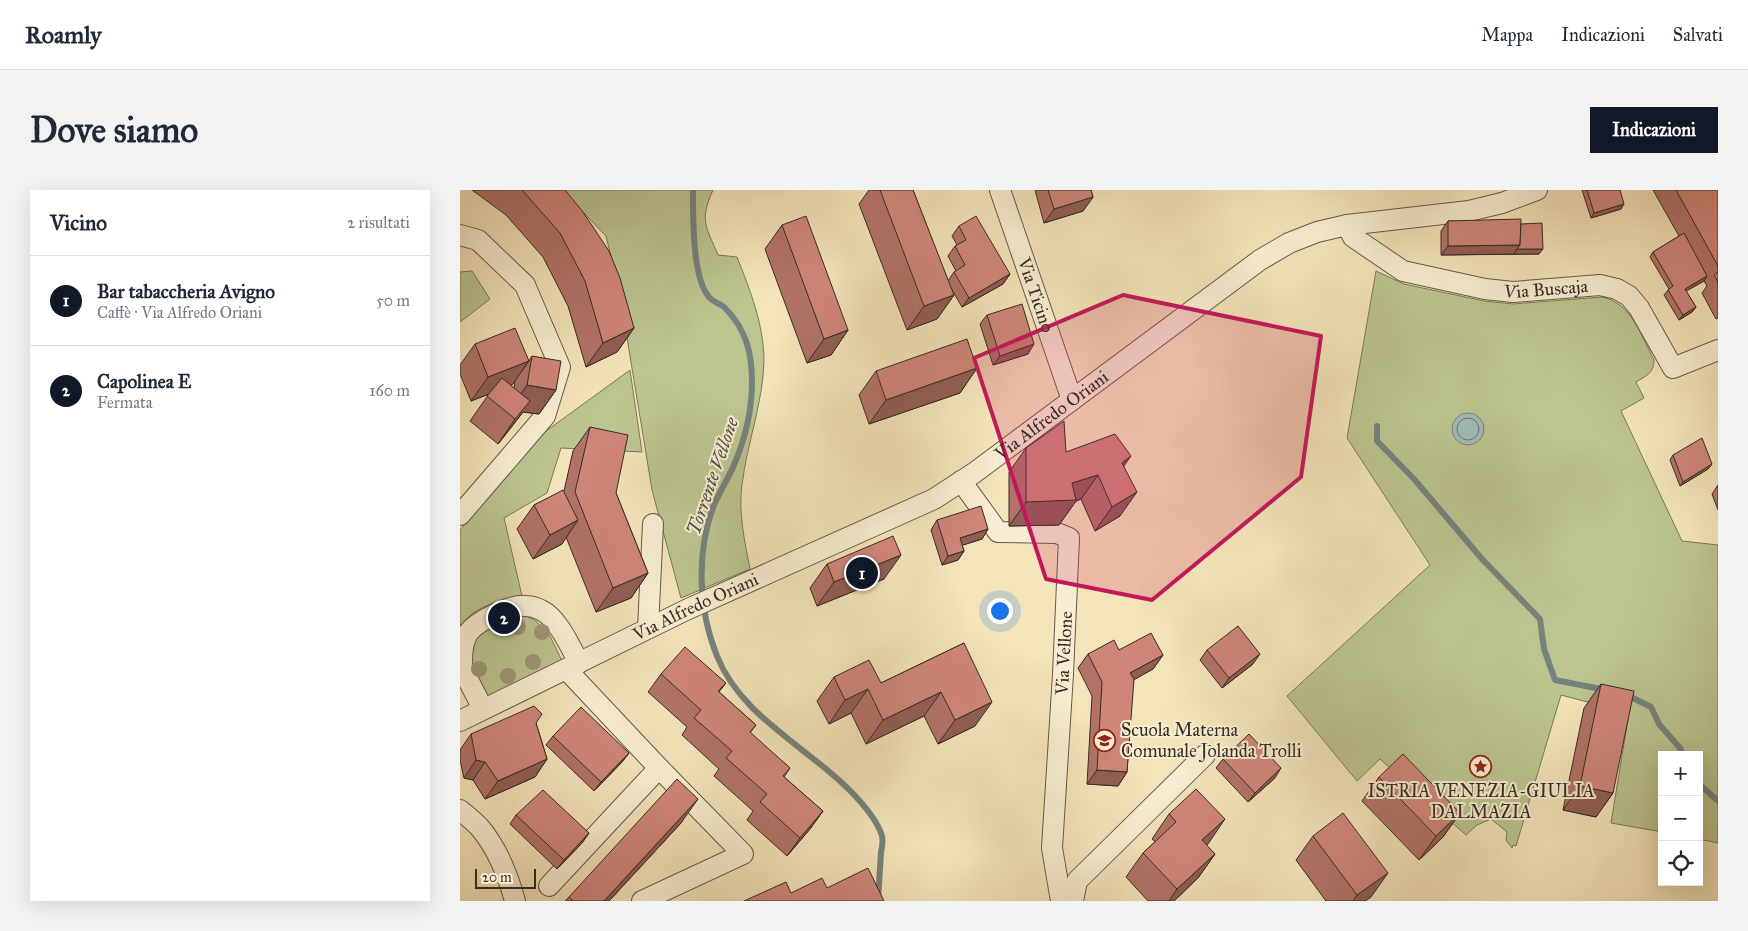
<!DOCTYPE html>
<html lang="it">
<meta charset="utf-8">
<style>
body{margin:0;font-family:"IM FELL Great Primer",serif;background:#f2f2f3;color:#1f2937}
.controls{position:absolute;right:15px;bottom:15px;display:grid;overflow:hidden;border-radius:0px;box-shadow:0 5px 20px #0002}
.controls button{width:45px;height:45px;display:grid;place-items:center;padding:0;border:0;border-bottom:1px solid #e0e1e3;background:#fff;color:#1f2937;font:25px sans-serif}
.scale{position:absolute;left:15px;bottom:12px;width:61px;box-sizing:border-box;padding-left:5px;border:2px solid #362c24;border-top:0;font-size:14px;line-height:18px;white-space:nowrap;color:#362c24;-webkit-text-stroke:4px #f8edd2;paint-order:stroke}
.you{position:absolute;left:539px;top:420px;width:18px;height:18px;margin:-12px;border:4px solid #fff;border-radius:50%;background:#1a73e8;box-shadow:0 0 0 8px #1a73e833}
.badge{display:grid;place-items:center;width:32px;height:32px;border-radius:50%;background:#111827;color:#fff;font-size:16px;font-weight:700}
.pin{position:absolute;translate:-50% -50%;border:2px solid #fff;box-shadow:0 1px 5px #0006}
.list{margin:0;padding:0;list-style:none}
h2{display:flex;justify-content:space-between;align-items:center;height:65px;margin:0;padding:0 20px;font-size:21px}
h2 small{font-size:16px;font-weight:400;color:#747a83}
.list li{display:grid;grid-template-columns:32px 1fr auto;gap:15px;align-items:center;box-sizing:border-box;height:90px;padding:0 20px;border-top:1px solid #e0e1e3}
.list b{display:block;font-size:19px;white-space:nowrap}
.list p{margin:0;font-size:16px;white-space:nowrap;color:#747a83}
.list em{font-size:16px;font-style:normal;color:#747a83}
.icon{flex:none;width:28px;height:28px;fill:none;stroke:currentColor;stroke-width:2;stroke-linecap:round;stroke-linejoin:round}
.map{position:relative;flex:none;width:1258px;height:711px;overflow:hidden;border-radius:0px}
header{display:flex;align-items:center;gap:30px;box-sizing:border-box;height:70px;padding:0 25px;background:#fff;border-bottom:1px solid #e0e1e3}
header strong{font-size:24px}
nav{display:flex;gap:28px;margin-inline-start:auto;font-size:18px}
.intro{display:flex;align-items:center;justify-content:space-between;box-sizing:border-box;height:120px;padding:0 30px}
h1{margin:0;font-size:35px}
.button{padding:12px 22px;border-radius:0px;background:#111827;color:#fff;font-size:18px;font-weight:700}
main{display:flex;gap:30px;padding:0 30px}
aside{flex:1;background:#fff;border-radius:0px;box-shadow:0 5px 20px #0002}
.map>svg:first-child{display:block}
.green{fill:#bcc48f;stroke:#79785a}
.water{fill:#9fbcb9;stroke:#75827d}
.lines{fill:none;stroke-linecap:round;stroke-linejoin:round}
.shore{stroke:#6a746e;stroke-width:1}
.stream{stroke:#75827d;stroke-width:6}
.street-casing{stroke:#665a4a;stroke-width:22}
.street{stroke:#f8edd2;stroke-width:20}
.tree{fill:#9e9476}
.wall{fill:#b27269;stroke:#362c24;fill-rule:evenodd}
.shaded-wall{fill:#915d55;stroke:#362c24}
.building{fill:#cf857a;stroke:#362c24}
.marked{fill:#c2185b;fill-opacity:0.2;stroke:#c2185b;stroke-width:4;stroke-linejoin:round}
.labels{text-anchor:middle;stroke-width:4;stroke-linejoin:round;paint-order:stroke}
.street-label{font-size:18px;fill:#362c24;stroke:#f8edd2}
.poi-label{font-size:18px;fill:#362c24;stroke:#f8edd2;text-anchor:start}
.water-label{font-size:19px;font-style:italic;fill:#505049;stroke:#f8edd2}
</style>
<header>
<strong>Roamly</strong>
<nav><a>Mappa</a><a>Indicazioni</a><a>Salvati</a></nav>
</header>
<div class="intro"><h1>Dove siamo</h1><a class="button">Indicazioni</a></div>
<main>
<aside>
<h2>Vicino<small>2 risultati</small></h2>
<ul class="list">
<li><span class="badge">1</span><div><b>Bar tabaccheria Avigno</b><p>Caffè · Via Alfredo Oriani</p></div><em>50 m</em></li>
<li><span class="badge">2</span><div><b>Capolinea E</b><p>Fermata</p></div><em>160 m</em></li>
</ul>
</aside>
<div class="map">
<svg width="1258" height="711" viewBox="0 0 1258 711">
<rect width="100%" height="100%" fill="#f4e4ba"/>
<filter id="stains"><feTurbulence type="fractalNoise" baseFrequency=".004" numOctaves="4"/><feColorMatrix values="0 0 0 0 .2 0 0 0 0 .09 0 0 0 0 .02 0 0 0 .5 -.17"/></filter>
<radialGradient id="worn" r=".72"><stop offset=".6" stop-color="#630" stop-opacity="0"/><stop offset="1" stop-color="#630" stop-opacity=".3"/></radialGradient>
<g class="green">
<path d="M102 0H253C239 31 246 36 258 65L277 67C290 100 304 135 304 171 303 213 287 253 282 295 278 323 285 352 290 379L221 408 192 300 159 99 146 46Z"/>
<path d="M12 81 30 109 0 132V82Z"/>
<path d="M916 81 944 94 1024 111 1053 114 1142 107C1172 113 1181 146 1194 170 1194 183 1186 186 1176 192L1184 208 1161 221 1222 351 1258 355V653L1239 649V565H1202V642L1151 633 1169 523 1101 505 1056 656 1053 655 1052 658 1046 650 1047 642 1031 629 1017 635 1006 645 920 569 897 591 827 506 970 375 887 248Z"/>
<path d="M170 180 182 262 101 258 87 303 44 328 62 406C39 411 12 416 0 438V340L82 244Z"/>
<path d="M59 423 75 430 90 446 103 473 25 512C9 480 5 477 17 442Z"/>
</g>
<circle class="water" cx="1008" cy="239" r="16"/>
<g class="lines">
<circle class="shore" cx="1008" cy="239" r="11"/>
<g class="stream">
<path d="M233 0C233 25 232 88 249 107 253 112 261 114 265 118 286 139 292 163 292 192 292 220 285 249 274 275 268 289 260 301 254 315 236 362 238 419 257 466 282 529 354 560 398 609 407 619 418 632 422 646 423 651 422 658 421 662 420 679 419 695 418 711"/>
<path d="M917 236V251L954 289 1022 369 1080 429 1084 459 1095 490 1146 500"/>
<path d="M1165 504 1191 517 1199 534 1220 558 1223 565"/>
<path d="M1239 594 1258 611"/>
</g>
<defs>
<g id="street">
<path id="s1" d="M540 0 612 210"/>
<path id="s2" d="M887 35 893 47 943 81 1025 99 1053 102 1140 95 1157 99 1169 106 1179 118 1213 178 1258 160"/>
<path d="M0 45 18 50 65 95 100 177 85 226 0 325"/>
<path d="M501 291 538 342 597 343 609 348 603 484 592 658 601 711"/>
<path d="M188 438 193 334"/>
<path d="M0 474 23 519"/>
<path d="M2 477C2 465 2 453 8 443 17 431 51 414 66 416 71 416 77 418 81 420 98 428 111 458 119 473"/>
<path d="M106 479 199 578 283 664 182 711"/>
<path id="s3" d="M0 531 226 420 474 309 514 283 800 70 829 53 857 42 887 35 1009 21 1042 13 1077 0"/>
<path d="M0 620C7 626 15 632 21 639 38 660 48 685 55 711"/>
<path d="M89 696 199 578"/>
<path d="M613 711 617 691 745 565"/>
</g>
</defs>
<use href="#street" class="street-casing"/>
<use href="#street" class="street"/>
</g>
<g class="tree">
<circle cx="58" cy="437" r="8"/>
<circle cx="82" cy="442" r="8"/>
<circle cx="73" cy="472" r="8"/>
<circle cx="19" cy="479" r="8"/>
<circle cx="48" cy="486" r="8"/>
</g>
<g class="wall">
<path d="M12 0H105L174 138 157 162 126 177 108 116 83 67 46 25Z"/>
<path d="M409 0H453L488 91 494 82 496 81 488 66 495 56 497 55 492 46 499 36 550 84 543 94 502 117 491 98 494 105 477 129 447 140 399 14Z"/>
<path d="M575 0H631L633 7 623 21 584 33Z"/>
<path d="M1122 0H1160L1161 19 1131 28Z"/>
<path d="M1193 0H1258V128L1256 129 1242 103 1247 96 1244 91 1226 101 1236 117 1232 122 1219 130 1204 105 1209 99 1190 67 1193 62 1219 46Z"/>
<path d="M988 31 1061 34 1079 64 981 65V41Z"/>
<path d="M322 35 388 140 371 165 347 173 305 59Z"/>
<path d="M527 125 568 164 533 175 520 134Z"/>
<path d="M15 154 69 171 72 166 96 200 79 224 63 222 53 235 38 254 10 231 29 204 11 211 0 184V175ZM55 191 54 198 51 196Z"/>
<path d="M517 178 500 203 409 234 399 205 416 181Z"/>
<path d="M130 237 156 303 188 383 171 408 136 422 106 347 102 354 73 369 57 339 74 315 104 301 113 261Z"/>
<path d="M566 258 606 262 664 276 660 326 635 341 621 309 616 311 599 335 549 336V282Z"/>
<path d="M1213 265 1252 274 1248 279 1220 296 1210 270Z"/>
<path d="M1258 295V320L1252 304Z"/>
<path d="M477 330 528 339 522 349 502 355 504 361 498 370 482 375 471 340Z"/>
<path d="M367 374 424 389 357 416 350 398Z"/>
<path d="M504 453 515 536 478 554 464 526 406 554 391 523 369 534 357 511 374 487 421 493Z"/>
<path d="M659 460 703 465 693 479 673 490 667 582 658 596 627 594 632 506 618 478 628 464Z"/>
<path d="M747 460 793 474 762 498 740 470Z"/>
<path d="M201 484 266 493 259 502 296 535 290 543 330 578 324 587 363 621 350 639 327 666 287 630 293 621 254 586 259 579 222 545 227 537 188 502Z"/>
<path d="M1141 494 1153 603 1136 627 1103 620 1124 518Z"/>
<path d="M76 533 87 569 75 587 25 609 13 590 4 588 0 570V560L11 544Z"/>
<path d="M93 546 169 563 162 572 134 601 86 555Z"/>
<path d="M763 569 815 588 788 612 756 578Z"/>
<path d="M919 587 1000 623 983 647 959 670 902 611Z"/>
<path d="M709 624 748 654 746 655 755 664 738 688 714 711H688L666 687 683 663 695 652 692 649Z"/>
<path d="M56 625 129 643 122 653 97 679 50 634Z"/>
<path d="M221 633 149 711H105L109 707Z"/>
<path d="M853 646 911 707 905 711H866L836 670Z"/>
</g>
<g class="shaded-wall">
<path d="M633 7 623 21 584 33 594 19Z"/>
<path d="M1164 14 1161 19 1131 28 1134 23Z"/>
<path d="M1060 55 1054 64 981 65 988 56Z"/>
<path d="M1057 59H1083L1079 64H1054Z"/>
<path d="M550 84 543 94 502 117 509 108Z"/>
<path d="M1247 86 1244 91 1221 104 1225 99Z"/>
<path d="M494 105 477 129 447 140 464 116Z"/>
<path d="M1236 117 1232 122 1219 130 1223 125Z"/>
<path d="M174 138 157 162 126 177 143 153Z"/>
<path d="M388 140 371 165 347 173 364 149Z"/>
<path d="M574 154 568 164 533 175 540 166Z"/>
<path d="M69 171 52 195 11 211 28 187Z"/>
<path d="M517 178 500 203 409 234 426 210Z"/>
<path d="M67 195 96 200 79 224 63 222 53 235 38 254 55 229 50 220Z"/>
<path d="M671 266 654 290 662 273Z"/>
<path d="M1252 274 1248 279 1220 296 1223 292Z"/>
<path d="M638 285 621 309 616 311 599 335 549 336 566 312 612 293Z"/>
<path d="M677 302 660 326 635 341 652 317Z"/>
<path d="M118 330 102 354 73 369 90 345Z"/>
<path d="M528 339 522 349 494 358 500 348Z"/>
<path d="M504 361 498 370 482 375 488 366Z"/>
<path d="M441 365 424 389 357 416 374 392Z"/>
<path d="M188 383 171 408 136 422 153 398Z"/>
<path d="M800 464 793 474 762 498 769 488Z"/>
<path d="M703 465 693 479 661 497 670 483Z"/>
<path d="M408 499 391 523 369 534 385 510Z"/>
<path d="M481 502 464 526 406 554 423 530Z"/>
<path d="M532 512 515 536 478 554 495 530Z"/>
<path d="M169 563 162 572 134 601 141 592Z"/>
<path d="M87 569 75 587 25 609 38 591Z"/>
<path d="M16 570 25 572 13 590 4 588Z"/>
<path d="M821 578 815 588 788 612 795 603Z"/>
<path d="M637 580 667 582 658 596 627 594Z"/>
<path d="M1120 596 1153 603 1136 627 1103 620Z"/>
<path d="M238 609 221 633 149 711H144Z"/>
<path d="M363 621 350 639 327 666 340 648Z"/>
<path d="M1000 623 983 647 959 670 976 646Z"/>
<path d="M765 629 748 654 725 675 742 650Z"/>
<path d="M129 643 122 653 97 679 104 670Z"/>
<path d="M755 664 738 688 714 711H709L717 699Z"/>
<path d="M928 683 911 707 905 711H893L897 705Z"/>
</g>
<g class="building">
<path d="M62 0H105L123 22 149 61 160 88 174 138 143 153 125 91 100 43Z"/>
<path d="M420 0H453L494 105 464 116Z"/>
<path d="M588 0H631L633 7 594 19Z"/>
<path d="M1127 0H1160L1164 14 1134 23Z"/>
<path d="M1216 0H1258V76Z"/>
<path d="M346 26 388 140 364 149 322 35Z"/>
<path d="M516 26 550 84 509 108 494 82 505 75 495 56 506 50 499 36Z"/>
<path d="M1061 29 1060 55 988 56V31Z"/>
<path d="M1082 33 1083 59H1057L1060 55 1061 34Z"/>
<path d="M1224 43 1247 86 1225 99 1236 117 1223 125 1208 100 1213 96 1193 62Z"/>
<path d="M1258 82V92L1254 85Z"/>
<path d="M562 114 574 154 540 166 527 125Z"/>
<path d="M55 138 69 171 28 187 15 154Z"/>
<path d="M507 149 517 178 426 210 416 181Z"/>
<path d="M72 166 101 171 96 200 67 195Z"/>
<path d="M42 188 70 211 55 229 27 206Z"/>
<path d="M604 231 606 262 655 244 671 266 662 273 677 302 652 317 638 285 612 293 616 310 566 312V258Z"/>
<path d="M130 237 168 245 156 303 188 383 153 398 115 302Z"/>
<path d="M1242 248 1252 274 1223 292 1213 265Z"/>
<path d="M103 300 118 330 90 345 74 315Z"/>
<path d="M521 316 528 339 500 348 504 361 488 366 477 330Z"/>
<path d="M433 346 441 365 374 392 367 374Z"/>
<path d="M778 436 800 464 769 488 747 460Z"/>
<path d="M691 443 703 465 670 483 674 489 667 582 637 580 642 492 628 464 654 450 659 460Z"/>
<path d="M504 453 532 512 495 530 481 502 423 530 408 499 385 510 374 487 409 470 421 493Z"/>
<path d="M225 457 266 493 258 501 296 535 290 542 330 578 323 586 363 621 340 648 300 612 307 604 266 568 272 561 234 528 241 520 201 484Z"/>
<path d="M1141 494 1174 501 1153 603 1120 596Z"/>
<path d="M74 516 82 524 76 533 87 569 38 591 25 572 16 570 11 544Z"/>
<path d="M121 517 169 563 141 592 93 546Z"/>
<path d="M789 544 821 578 795 603 763 569Z"/>
<path d="M943 564 1000 623 976 646 919 587Z"/>
<path d="M217 589 238 609 144 711H113L109 707Z"/>
<path d="M736 599 765 629 742 650 755 664 717 699 683 663 716 632 709 624Z"/>
<path d="M83 600 129 643 104 670 56 625Z"/>
<path d="M883 623 928 683 897 705 853 646Z"/>
<path d="M408 678 424 711H284L326 692 331 703 362 688 367 698Z"/>
</g>
<path class="marked" d="M663 105 861 146 841 287 692 410 586 389 514 168Z"/>
<defs>
<symbol id="school-ring" viewBox="-11 -11 22 22"><circle r="9.5" fill="#f8edd2" stroke="#8f2418" stroke-width="1.5"/><path d="M0-5L7-2L0 1L-7-2ZM-4 1L0 2.5L4 1V4Q0 6-4 4Z" fill="#8f2418"/></symbol>
<symbol id="sight-ring" viewBox="-11 -11 22 22"><circle r="9.5" fill="#f8edd2" stroke="#8f2418" stroke-width="1.5"/><path d="M0-6L1.8-2.2L6-1.7L2.9 1.2L3.7 5.4L0 3.3L-3.7 5.4L-2.9 1.2L-6-1.7L-1.8-2.2Z" fill="#8f2418"/></symbol>
</defs>
<g fill-rule="evenodd">
<use href="#school-ring" x="632" y="538" width="25" height="25"/>
<use href="#sight-ring" x="1008" y="564" width="25" height="25"/>
</g>
<g class="labels">
<g class="street-label">
<text dy="6" stroke="none"><textPath href="#s2" startOffset="219">Via Buscaja</textPath></text>
<text dy="6" stroke="none"><textPath href="#s1" startOffset="111">Via Ticino</textPath></text>
<text dy="6" stroke="none"><textPath href="#s3" startOffset="668">Via Alfredo Oriani</textPath></text>
<text dy="6" stroke="none"><textPath href="#s3" startOffset="262">Via Alfredo Oriani</textPath></text>
<text transform="translate(604 463) rotate(-87)" y="6">Via Vellone</text>
</g>
<g class="poi-label">
<text x="661" y="546">Scuola Materna<tspan x="661" dy="21">Comunale Jolanda Trolli</tspan></text>
<text x="1021" y="607" text-anchor="middle">ISTRIA VENEZIA-GIULIA<tspan x="1021" dy="21">DALMAZIA</tspan></text>
</g>
<g class="water-label">
<text transform="translate(252 286) rotate(-71)" y="7">Torrente Vellone</text>
</g>
</g>
<rect width="100%" height="100%" filter="url(#stains)"/>
<rect width="100%" height="100%" fill="url(#worn)"/>
</svg>
<div class="controls">
<button>+</button>
<button>−</button>
<button><svg class="icon" aria-label="locate" viewBox="0 0 24 24"><circle cx="12" cy="12" r="6"/><path d="M12 2v4M12 18v4M2 12h4M18 12h4"/></svg></button>
</div>
<div class="scale">20 m</div>
<div class="you"></div>
<div class="pin badge" style="left:402px;top:383px">1</div>
<div class="pin badge" style="left:44px;top:428px">2</div>
</div>
</main>
